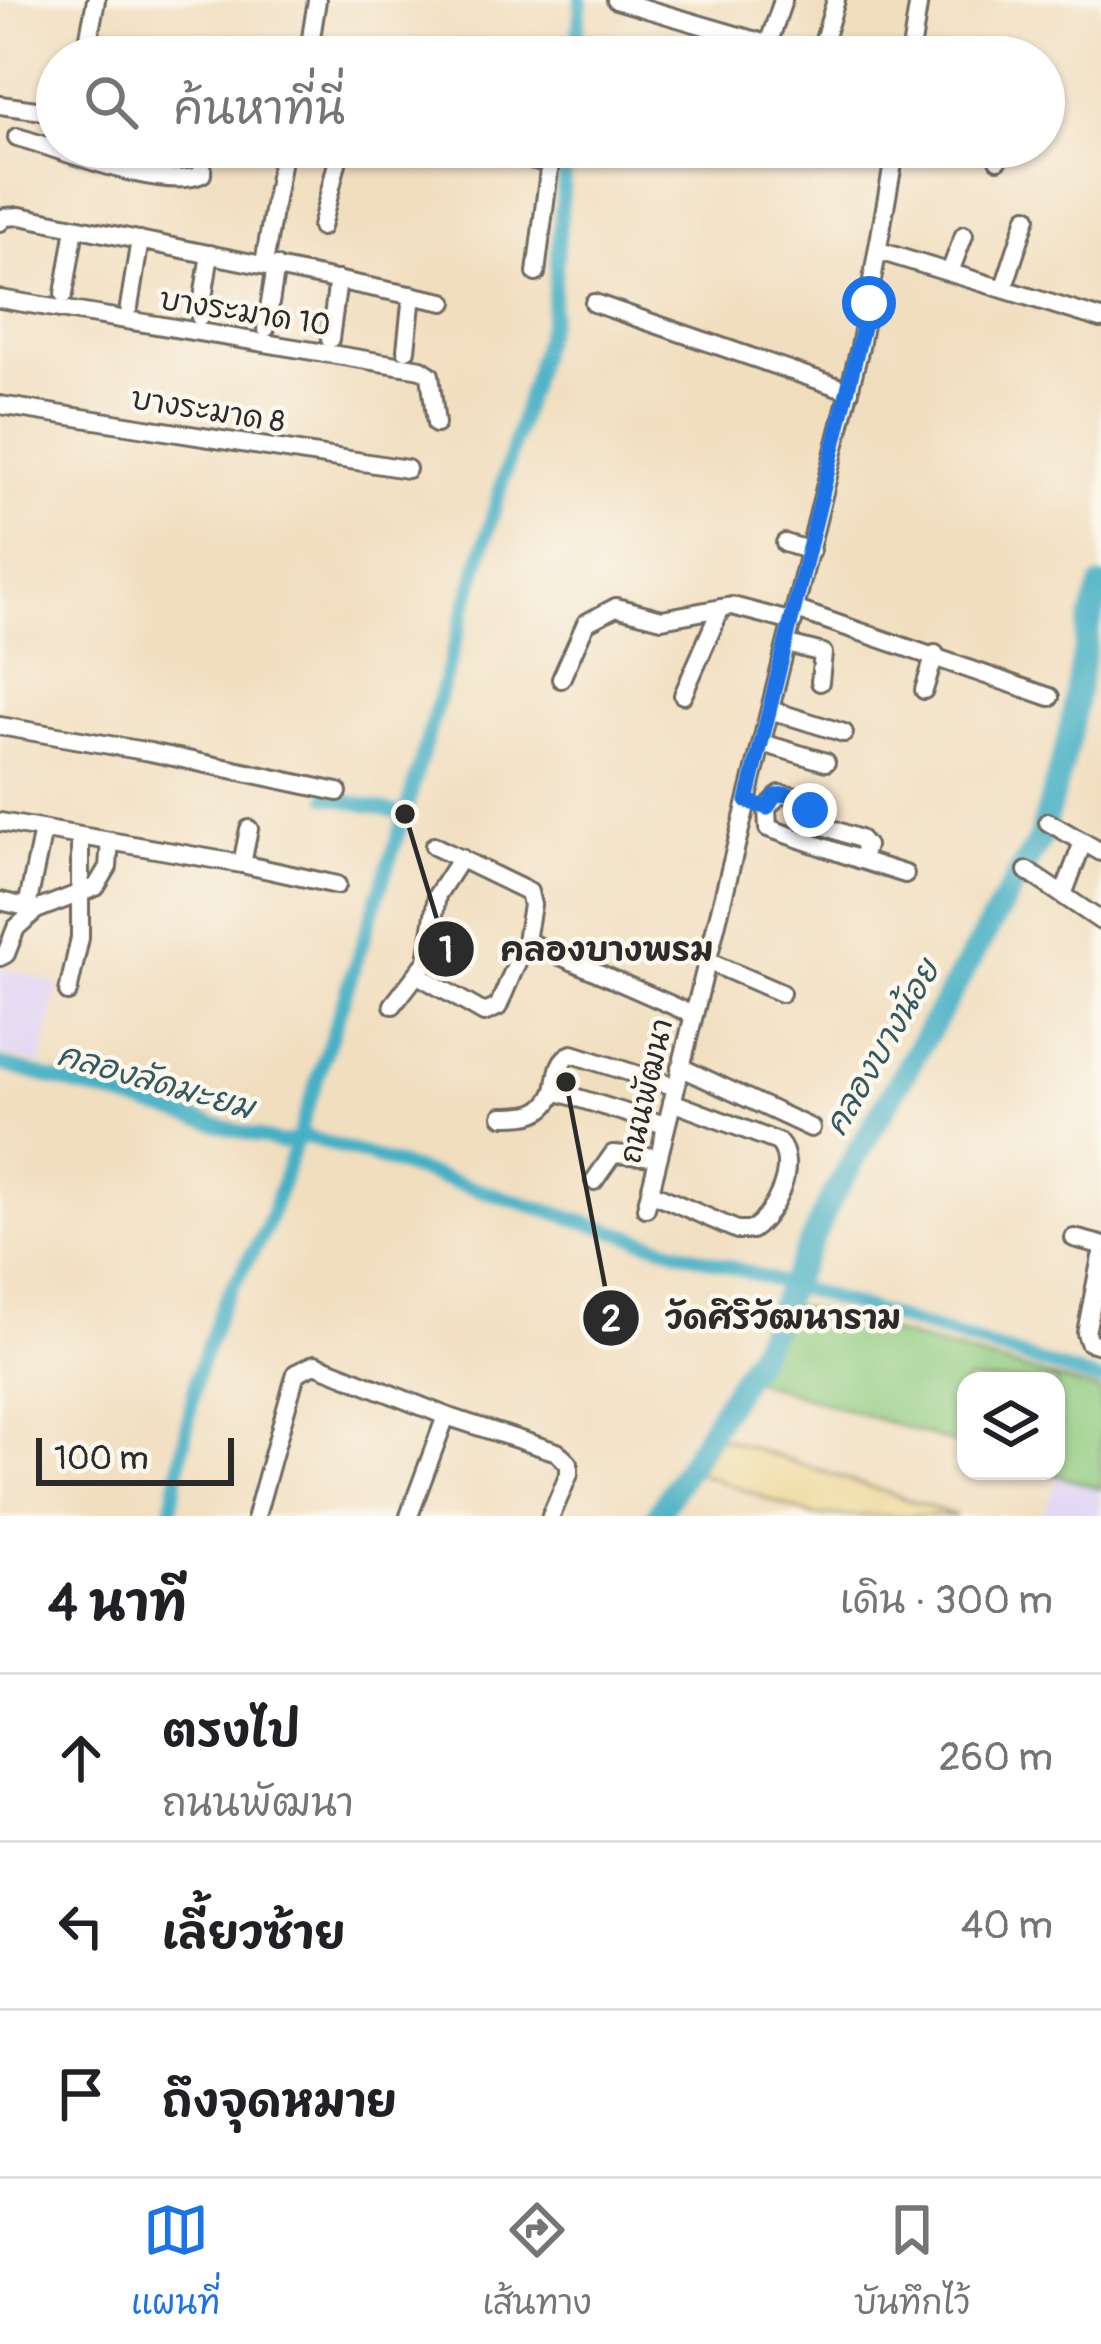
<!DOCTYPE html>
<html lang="th">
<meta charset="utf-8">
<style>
body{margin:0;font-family:Pangolin,"Playpen Sans Thai",sans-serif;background:#f2f2f2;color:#202124}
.controls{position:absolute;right:36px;bottom:36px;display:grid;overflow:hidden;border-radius:24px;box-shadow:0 3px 9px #0004}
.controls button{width:108px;height:108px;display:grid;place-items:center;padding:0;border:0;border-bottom:3px solid #e0e0e0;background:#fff;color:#202124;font:60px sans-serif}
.scale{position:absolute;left:36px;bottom:30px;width:198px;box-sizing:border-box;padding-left:12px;border:6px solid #2b2b2b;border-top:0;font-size:33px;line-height:42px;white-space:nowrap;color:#2b2b2b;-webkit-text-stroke:9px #fbf7ec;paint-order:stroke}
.stop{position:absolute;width:36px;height:36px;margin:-27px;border:9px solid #1a73e8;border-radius:50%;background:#fff}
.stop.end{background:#1a73e8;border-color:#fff;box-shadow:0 3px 12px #0008}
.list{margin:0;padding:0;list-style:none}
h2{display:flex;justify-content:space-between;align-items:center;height:156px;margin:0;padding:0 48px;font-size:51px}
h2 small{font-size:39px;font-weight:400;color:#757577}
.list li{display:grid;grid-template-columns:78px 1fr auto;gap:36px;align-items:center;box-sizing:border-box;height:168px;padding:0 48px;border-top:3px solid #e0e0e0}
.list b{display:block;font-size:45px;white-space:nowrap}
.list p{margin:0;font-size:39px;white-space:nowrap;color:#757577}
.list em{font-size:39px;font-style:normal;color:#757577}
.icon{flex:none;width:66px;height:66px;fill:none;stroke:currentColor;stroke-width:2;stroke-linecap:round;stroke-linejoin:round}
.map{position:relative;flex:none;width:1101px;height:1516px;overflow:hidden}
.search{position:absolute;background:#fff;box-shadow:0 3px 9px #0004;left:36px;right:36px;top:36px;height:132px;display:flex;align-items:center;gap:30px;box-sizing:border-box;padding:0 42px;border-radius:66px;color:#757577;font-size:45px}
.sheet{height:660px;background:#fff}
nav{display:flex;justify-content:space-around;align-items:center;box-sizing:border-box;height:168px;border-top:3px solid #e0e0e0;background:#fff;font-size:33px;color:#757577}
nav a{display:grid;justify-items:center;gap:6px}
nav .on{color:#1a73e8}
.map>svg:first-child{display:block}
.built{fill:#dfd4f5}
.green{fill:#90cb80;stroke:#5e7b56;stroke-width:3}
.sand{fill:#eeda9e;stroke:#8c8264;stroke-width:3}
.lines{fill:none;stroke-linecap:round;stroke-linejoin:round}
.canal{stroke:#46b0c5;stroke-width:14}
.river{stroke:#46b0c5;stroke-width:24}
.minor-casing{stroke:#706a5f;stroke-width:22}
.minor{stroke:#fff;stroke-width:16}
.route{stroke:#1a73e8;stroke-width:15}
.labels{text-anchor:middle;stroke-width:9;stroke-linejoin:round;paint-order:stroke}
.street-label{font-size:30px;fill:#2b2b2b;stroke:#fbf7ec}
.water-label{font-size:33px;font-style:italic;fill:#345a61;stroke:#fbf7ec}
.leader{fill:none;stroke:#2b2b2b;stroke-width:4.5}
.callout-dot{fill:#2b2b2b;stroke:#fbf7ec;stroke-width:4.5}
.mark-label{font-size:36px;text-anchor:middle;font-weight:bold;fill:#fff}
.callout-label{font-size:33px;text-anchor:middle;font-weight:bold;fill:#2b2b2b;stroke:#fbf7ec;stroke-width:9;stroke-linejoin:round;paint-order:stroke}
</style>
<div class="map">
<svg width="1101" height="1516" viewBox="0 0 1101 1516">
<rect width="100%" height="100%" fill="#fbf7ec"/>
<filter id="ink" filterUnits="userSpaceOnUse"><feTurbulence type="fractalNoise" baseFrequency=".00833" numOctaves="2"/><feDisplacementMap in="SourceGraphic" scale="24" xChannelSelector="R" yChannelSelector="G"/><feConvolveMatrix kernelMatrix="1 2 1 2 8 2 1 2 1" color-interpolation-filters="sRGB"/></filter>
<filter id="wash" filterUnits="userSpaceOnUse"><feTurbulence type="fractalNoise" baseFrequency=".004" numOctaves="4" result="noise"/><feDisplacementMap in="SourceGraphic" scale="48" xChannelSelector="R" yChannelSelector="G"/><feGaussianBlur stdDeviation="2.7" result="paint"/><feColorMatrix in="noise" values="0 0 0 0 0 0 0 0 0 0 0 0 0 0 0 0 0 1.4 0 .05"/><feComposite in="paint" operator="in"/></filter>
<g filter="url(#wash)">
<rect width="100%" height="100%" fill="#f1debf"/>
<g class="built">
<path d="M0 966 59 984 41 1065 0 1054Z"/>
<path d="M1058 1475 1101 1489V1516H1043Z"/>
</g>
<path class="green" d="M796 1306 1101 1391V1489L1043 1471H1056V1381H966V1447L752 1380Z"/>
<path class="sand" d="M719 1437 957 1516H815L697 1473Z"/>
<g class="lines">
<g class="canal">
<path d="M576 57 581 0"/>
<path d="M328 797 405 814"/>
<path d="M0 1064 281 1143 308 1137 1101 1381"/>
<path d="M170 1516 197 1375 223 1303 265 1231 297 1140 405 814 552 313 567 147"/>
</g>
<path class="river" d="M657 1516 760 1349 831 1199 1040 839 1069 738 1089 625 1101 587"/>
</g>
</g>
<g filter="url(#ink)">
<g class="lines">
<defs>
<g id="minor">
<path d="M616 0 811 57"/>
<path d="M768 45 783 0"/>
<path d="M85 57 96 0"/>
<path d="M308 57 317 0"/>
<path d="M722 57 728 34"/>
<path d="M819 57 836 0"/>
<path d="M910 57 919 0"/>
<path d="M0 105 57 113"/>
<path d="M17 137C58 148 165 193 202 174L203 147"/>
<path d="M481 147 550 164"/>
<path d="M998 160 1003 147"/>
<path d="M0 222 5 217 20 216 444 302"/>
<path d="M321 227 341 147"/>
<path d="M879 251 1101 319"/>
<path d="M264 264 284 147"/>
<path d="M950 272 964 235"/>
<path d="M536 273 552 147"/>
<path d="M1004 287 1027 217"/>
<path d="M64 294 75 228"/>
<path d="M0 299 421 369 430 375 436 424"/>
<path d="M594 303 850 391"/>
<path d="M129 307 140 240"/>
<path d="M200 317 210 254"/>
<path d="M266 328 276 266"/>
<path d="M330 339 338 280"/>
<path d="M406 350 412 295"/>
<path d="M0 405 407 469"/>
<path d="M785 543 811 551"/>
<path d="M797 610 1050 697"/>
<path d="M788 644 823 653 820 682"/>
<path d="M561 679 586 623 616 607 662 619 732 606 793 622"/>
<path d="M924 690 935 654"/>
<path d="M683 695 721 608"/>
<path d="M770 710 844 733"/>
<path d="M0 726 150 752 338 792"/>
<path d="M762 743 826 762"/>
<path d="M780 794 798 797 818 824 860 839 866 846 861 860 768 828 767 808Z"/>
<path d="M0 822 242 864 337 885"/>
<path d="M1048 822 1101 852"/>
<path d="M434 846 529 892 532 905 526 941 692 1014"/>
<path d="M861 860 905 874"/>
<path d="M242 864 249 829"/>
<path d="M1027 871 1101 921"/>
<path d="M1063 895 1083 842"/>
<path d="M0 901 35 909"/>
<path d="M27 907 43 830"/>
<path d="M0 957 6 954 16 928 36 910 96 887 108 867 110 841"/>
<path d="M707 961 781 993"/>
<path d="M418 975 484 1013 498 1007 526 941"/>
<path d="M68 992 80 938V837"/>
<path d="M393 1005 427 961 437 895 461 858"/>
<path d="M680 1067 811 1128"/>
<path d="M502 1116C528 1116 544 1116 555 1091"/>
<path d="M665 1125 555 1091C558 1077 557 1059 572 1054L676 1087"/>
<path d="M594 1181 613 1154 658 1157"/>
<path d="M650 1192 737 1230H752C775 1214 799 1164 778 1142L672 1102"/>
<path d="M646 1208 860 347 896 147"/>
<path d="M1074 1238 1101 1245"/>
<path d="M1101 1257 1086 1333 1089 1342 1101 1345"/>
<path d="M256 1516 296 1373 315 1364 446 1416 557 1452 569 1464V1474L551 1516"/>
<path d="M409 1516 446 1416"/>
</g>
</defs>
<use href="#minor" class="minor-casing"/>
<use href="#minor" class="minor"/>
</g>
</g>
<g class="lines" filter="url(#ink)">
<path class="route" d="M810 810C801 798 790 791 775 796L767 808 747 801 869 303"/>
</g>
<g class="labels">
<g class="street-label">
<text transform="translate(245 312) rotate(9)" y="10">บางระมาด 10</text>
<text transform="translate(208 410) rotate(9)" y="10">บางระมาด 8</text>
<text transform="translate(646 1091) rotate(-77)" y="10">ถนนพัฒนา</text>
</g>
<g class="water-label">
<text transform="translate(881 1047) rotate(-60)" y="12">คลองบางน้อย</text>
<text transform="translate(156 1080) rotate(16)" y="12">คลองลัดมะยม</text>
</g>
</g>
<path class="leader" d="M405 814L446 949M566 1082L611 1318"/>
<g class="callout-dot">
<circle cx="405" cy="814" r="12"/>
<circle cx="566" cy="1082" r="12"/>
<circle cx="446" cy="949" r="30"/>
<circle cx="611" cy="1318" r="30"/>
</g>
<g class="mark-label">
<text x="446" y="962">1</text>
<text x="611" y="1331">2</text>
</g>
<g class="callout-label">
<text x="607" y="961">คลองบางพรม</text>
<text x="783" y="1329">วัดศิริวัฒนาราม</text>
</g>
</svg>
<div class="controls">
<button><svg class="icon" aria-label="layers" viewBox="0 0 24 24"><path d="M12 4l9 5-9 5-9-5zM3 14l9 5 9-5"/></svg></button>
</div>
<div class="scale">100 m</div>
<div class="stop" style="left:869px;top:303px"></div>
<div class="stop end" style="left:810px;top:810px"></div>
<div class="search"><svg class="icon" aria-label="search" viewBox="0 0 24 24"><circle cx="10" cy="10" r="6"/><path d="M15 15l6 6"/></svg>ค้นหาที่นี่</div>
</div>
<section class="sheet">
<h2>4 นาที<small>เดิน · 300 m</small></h2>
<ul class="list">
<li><svg class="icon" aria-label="ahead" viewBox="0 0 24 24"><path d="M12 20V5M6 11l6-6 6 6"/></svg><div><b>ตรงไป</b><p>ถนนพัฒนา</p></div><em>260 m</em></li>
<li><svg class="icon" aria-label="left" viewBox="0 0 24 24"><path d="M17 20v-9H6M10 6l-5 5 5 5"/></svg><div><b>เลี้ยวซ้าย</b></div><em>40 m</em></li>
<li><svg class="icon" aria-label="arrive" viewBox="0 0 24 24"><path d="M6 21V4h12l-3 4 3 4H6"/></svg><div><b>ถึงจุดหมาย</b></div></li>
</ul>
</section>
<nav>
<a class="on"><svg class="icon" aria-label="map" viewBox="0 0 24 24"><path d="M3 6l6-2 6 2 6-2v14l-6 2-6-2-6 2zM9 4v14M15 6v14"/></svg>แผนที่</a>
<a><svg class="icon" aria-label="directions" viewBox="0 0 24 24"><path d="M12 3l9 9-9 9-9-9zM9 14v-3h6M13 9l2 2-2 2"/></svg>เส้นทาง</a>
<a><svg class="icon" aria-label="saved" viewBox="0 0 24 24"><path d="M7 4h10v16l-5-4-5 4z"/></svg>บันทึกไว้</a>
</nav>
